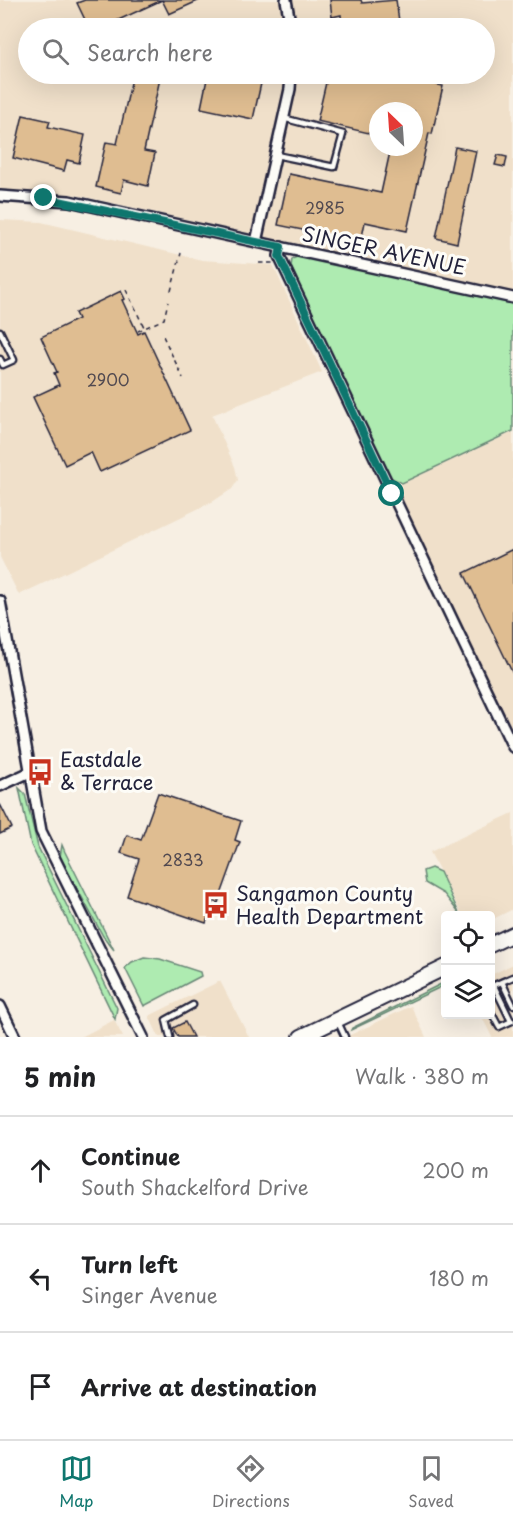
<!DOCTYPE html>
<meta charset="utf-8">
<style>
body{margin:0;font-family:"Playpen Sans",sans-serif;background:#f6f6f6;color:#202124}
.controls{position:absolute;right:18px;bottom:18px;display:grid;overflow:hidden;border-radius:6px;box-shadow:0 6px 24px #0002}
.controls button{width:54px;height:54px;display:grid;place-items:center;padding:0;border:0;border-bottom:2px solid #e0e0e0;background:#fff;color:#202124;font:30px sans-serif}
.compass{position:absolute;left:369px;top:102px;width:54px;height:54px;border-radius:50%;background:#fff;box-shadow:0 6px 24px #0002;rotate:335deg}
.stop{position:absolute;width:18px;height:18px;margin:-14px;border:4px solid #0f766e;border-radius:50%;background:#fff}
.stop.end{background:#0f766e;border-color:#fff;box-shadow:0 2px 6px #0008}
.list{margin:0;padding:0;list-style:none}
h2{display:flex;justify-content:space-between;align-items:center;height:78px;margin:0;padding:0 24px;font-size:26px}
h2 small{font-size:20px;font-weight:400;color:#757577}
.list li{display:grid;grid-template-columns:39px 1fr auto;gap:18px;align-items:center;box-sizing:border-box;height:108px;padding:0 24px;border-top:2px solid #e0e0e0}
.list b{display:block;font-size:22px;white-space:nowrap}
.list p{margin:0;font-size:20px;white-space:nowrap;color:#757577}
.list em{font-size:20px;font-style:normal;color:#757577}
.icon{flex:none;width:33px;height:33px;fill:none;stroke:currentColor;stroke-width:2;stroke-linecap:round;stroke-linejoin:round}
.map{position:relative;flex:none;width:513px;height:1037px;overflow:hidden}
.search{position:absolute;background:#fff;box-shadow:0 6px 24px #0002;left:18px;right:18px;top:18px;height:66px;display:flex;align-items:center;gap:15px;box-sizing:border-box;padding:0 21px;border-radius:33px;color:#757577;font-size:22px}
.sheet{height:402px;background:#fff}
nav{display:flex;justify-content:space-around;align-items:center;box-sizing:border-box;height:84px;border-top:2px solid #e0e0e0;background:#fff;font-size:16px;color:#757577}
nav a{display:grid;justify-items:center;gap:3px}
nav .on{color:#0f766e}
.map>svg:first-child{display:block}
.built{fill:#f0e0ca;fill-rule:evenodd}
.green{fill:#aeebb1;stroke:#688676;stroke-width:1.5}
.building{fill:#dfbd91;stroke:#22223b;stroke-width:1.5}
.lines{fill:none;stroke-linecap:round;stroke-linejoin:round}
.service-casing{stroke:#22223b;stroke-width:9}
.minor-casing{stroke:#22223b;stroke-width:14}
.secondary-casing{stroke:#22223b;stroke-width:18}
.path{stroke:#22223b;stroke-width:1.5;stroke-dasharray:4.5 4.5;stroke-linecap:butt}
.service{stroke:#fdfcf7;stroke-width:4.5}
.minor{stroke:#fdfcf7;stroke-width:9}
.secondary{stroke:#fdfcf7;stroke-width:14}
.route{stroke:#0f766e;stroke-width:8}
.labels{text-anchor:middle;stroke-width:6;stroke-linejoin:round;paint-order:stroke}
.number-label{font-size:16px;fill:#514950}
.street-label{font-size:20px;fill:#22223b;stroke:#fdfcf7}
.poi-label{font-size:20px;fill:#22223b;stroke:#fdfcf7;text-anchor:start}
</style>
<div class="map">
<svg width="513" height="1037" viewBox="0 0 513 1037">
<rect width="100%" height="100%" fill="#f7efe3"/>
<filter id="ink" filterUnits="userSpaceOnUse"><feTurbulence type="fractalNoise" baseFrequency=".0167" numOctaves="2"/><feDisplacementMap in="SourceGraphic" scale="12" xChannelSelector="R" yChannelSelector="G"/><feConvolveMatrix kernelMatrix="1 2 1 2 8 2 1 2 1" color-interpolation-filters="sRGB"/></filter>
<g filter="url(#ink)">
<g class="built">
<path d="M0 0H513V292L76 195 0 190ZM28 28H484V74H28ZM378 111H414V147H378Z"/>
<path d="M0 220 41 222 202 260 273 265 322 372 212 415 235 467 238 480 232 489 212 502 19 595 0 557Z"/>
<path d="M513 432V735L393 488Z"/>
<path d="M513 813V909L491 920 490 916 462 915 430 852Z"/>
<path d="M513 964V1037H492L481 1015 490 1014 491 975Z"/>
<path d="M220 981 249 1037H159L149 1016Z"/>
<path d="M411 1006 426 1037H346Z"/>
<path d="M114 1020 123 1037H81Z"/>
</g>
<g class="green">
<path d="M299 256 513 303V431L402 483 390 477 291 267 292 259Z"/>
<path d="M19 788 25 794 38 847 117 1008 115 1019 31 845Z"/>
<path d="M62 845 65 852 114 950 103 936 66 868 60 857Z"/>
<path d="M431 868 440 872 459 913 444 894 425 883 423 871Z"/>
<path d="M144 957 160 959 200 972 201 976 144 1006 125 968 132 962Z"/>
<path d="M445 982V985L351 1030 352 1028Z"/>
</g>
<g class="building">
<path d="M85 0H200L169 14 162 0 101 28H89L77 3Z"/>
<path d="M330 0H361L362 3 396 0 400 28H378L377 23 363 24 364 28H342L341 15 332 17Z"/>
<path d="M133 74H161L144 151 155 153 148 186 124 180 121 193 96 187 106 142 117 144Z"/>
<path d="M208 74H237L262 79 253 119 201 108Z"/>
<path d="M328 74H388L443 86 432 134 429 133 407 231 365 222 361 242 278 225 289 174 381 193 391 147H414V111H378V122L373 134 317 121Z"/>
<path d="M23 115 50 121 48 127 85 135 79 163 67 160 64 171 13 158Z"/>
<path d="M455 147 476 151 457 243 436 238Z"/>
<path d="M498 155 507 157 505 167 495 165Z"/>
<path d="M121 291 125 299 122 300 138 334 144 331 190 430 100 472 91 452 65 465 33 397 59 385 54 373 57 372 41 337 78 319 75 313Z"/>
<path d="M513 549V674L464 573Z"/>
<path d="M158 793 241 821 235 840 240 842 218 903 214 901 206 923 127 896 139 859 121 853 127 835 141 840Z"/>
<path d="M0 804 12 828 0 834Z"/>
<path d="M185 1022 193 1037H178L173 1028Z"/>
</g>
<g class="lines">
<defs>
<g id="service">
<path d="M276 155 334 167 343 134 283 118"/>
<path d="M0 331 14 360 3 365 0 359"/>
<path d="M502 982 513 1005"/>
<path d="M494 986 511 1021"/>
<path d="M490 987 513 977"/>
<path d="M490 1010 499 1027 512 1021"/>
<path d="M338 1022 345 1037"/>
<path d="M170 1037 166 1020 193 1005"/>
</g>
<g id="minor">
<path d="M286 0 291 28"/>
<path d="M0 196 69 201 513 298"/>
<path d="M256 242 290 89 291 74"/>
<path d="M281 247 279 256 513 747"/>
<path d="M0 601 41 831 143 1037"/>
<path d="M0 786 30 772"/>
<path d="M0 1006 15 1037"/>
</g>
<g id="secondary">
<path d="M490 945 513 934"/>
<path d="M301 1037 446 967"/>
</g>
</defs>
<use href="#service" class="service-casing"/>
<use href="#minor" class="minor-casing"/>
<use href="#secondary" class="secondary-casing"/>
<g class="path">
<path d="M259 263H273"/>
<path d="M126 290 144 327"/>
<path d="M171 291 181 253"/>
<path d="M138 331 164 319 168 302"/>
<path d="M163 336 183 378"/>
</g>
<use href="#service" class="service"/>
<use href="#minor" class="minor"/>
<use href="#secondary" class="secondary"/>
</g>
</g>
<g class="lines" filter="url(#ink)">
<path class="route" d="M44 198 281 247 279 256 392 494"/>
</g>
<defs>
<symbol id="bus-bare" viewBox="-9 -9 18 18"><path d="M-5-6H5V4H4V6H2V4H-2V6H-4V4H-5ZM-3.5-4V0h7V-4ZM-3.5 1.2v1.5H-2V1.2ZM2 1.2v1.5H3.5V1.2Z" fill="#c8321e" stroke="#fdfcf7" stroke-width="2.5" paint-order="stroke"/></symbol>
</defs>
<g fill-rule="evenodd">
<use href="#bus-bare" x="21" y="753" width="38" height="38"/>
<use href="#bus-bare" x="197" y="886" width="38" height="38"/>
</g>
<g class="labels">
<g class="number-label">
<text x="325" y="214">2985</text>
<text x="108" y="386">2900</text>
<text x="183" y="866">2833</text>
</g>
<g class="street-label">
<text transform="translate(384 251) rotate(12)" y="7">SINGER AVENUE</text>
</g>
<g class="poi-label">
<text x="60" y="767">Eastdale<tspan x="60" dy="23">&amp; Terrace</tspan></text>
<text x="236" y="901">Sangamon County<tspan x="236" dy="23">Health Department</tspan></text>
</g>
</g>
</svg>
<div class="controls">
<button><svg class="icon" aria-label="locate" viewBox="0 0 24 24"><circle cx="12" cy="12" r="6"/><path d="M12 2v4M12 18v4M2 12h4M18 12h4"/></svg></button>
<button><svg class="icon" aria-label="layers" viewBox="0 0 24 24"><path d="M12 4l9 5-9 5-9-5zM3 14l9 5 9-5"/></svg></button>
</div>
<svg class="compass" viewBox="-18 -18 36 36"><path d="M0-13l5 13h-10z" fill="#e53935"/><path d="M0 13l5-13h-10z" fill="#757577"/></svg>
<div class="stop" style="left:392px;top:494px"></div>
<div class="stop end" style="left:44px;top:198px"></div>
<div class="search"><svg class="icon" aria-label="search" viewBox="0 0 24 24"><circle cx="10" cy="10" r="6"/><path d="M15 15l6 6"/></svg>Search here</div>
</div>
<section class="sheet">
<h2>5 min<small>Walk · 380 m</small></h2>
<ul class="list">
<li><svg class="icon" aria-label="ahead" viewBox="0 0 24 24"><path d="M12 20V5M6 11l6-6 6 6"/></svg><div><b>Continue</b><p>South Shackelford Drive</p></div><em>200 m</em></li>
<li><svg class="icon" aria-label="left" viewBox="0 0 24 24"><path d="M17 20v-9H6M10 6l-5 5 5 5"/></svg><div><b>Turn left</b><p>Singer Avenue</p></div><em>180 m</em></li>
<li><svg class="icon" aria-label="arrive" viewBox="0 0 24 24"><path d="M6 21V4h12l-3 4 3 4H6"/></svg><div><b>Arrive at destination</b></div></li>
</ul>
</section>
<nav>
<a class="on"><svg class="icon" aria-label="map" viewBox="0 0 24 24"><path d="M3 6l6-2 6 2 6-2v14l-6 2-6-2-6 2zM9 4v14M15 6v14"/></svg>Map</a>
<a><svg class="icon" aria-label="directions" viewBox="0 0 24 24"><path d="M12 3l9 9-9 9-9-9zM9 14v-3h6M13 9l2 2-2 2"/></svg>Directions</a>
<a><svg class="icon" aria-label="saved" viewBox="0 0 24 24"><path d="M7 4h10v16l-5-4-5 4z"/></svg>Saved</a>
</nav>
